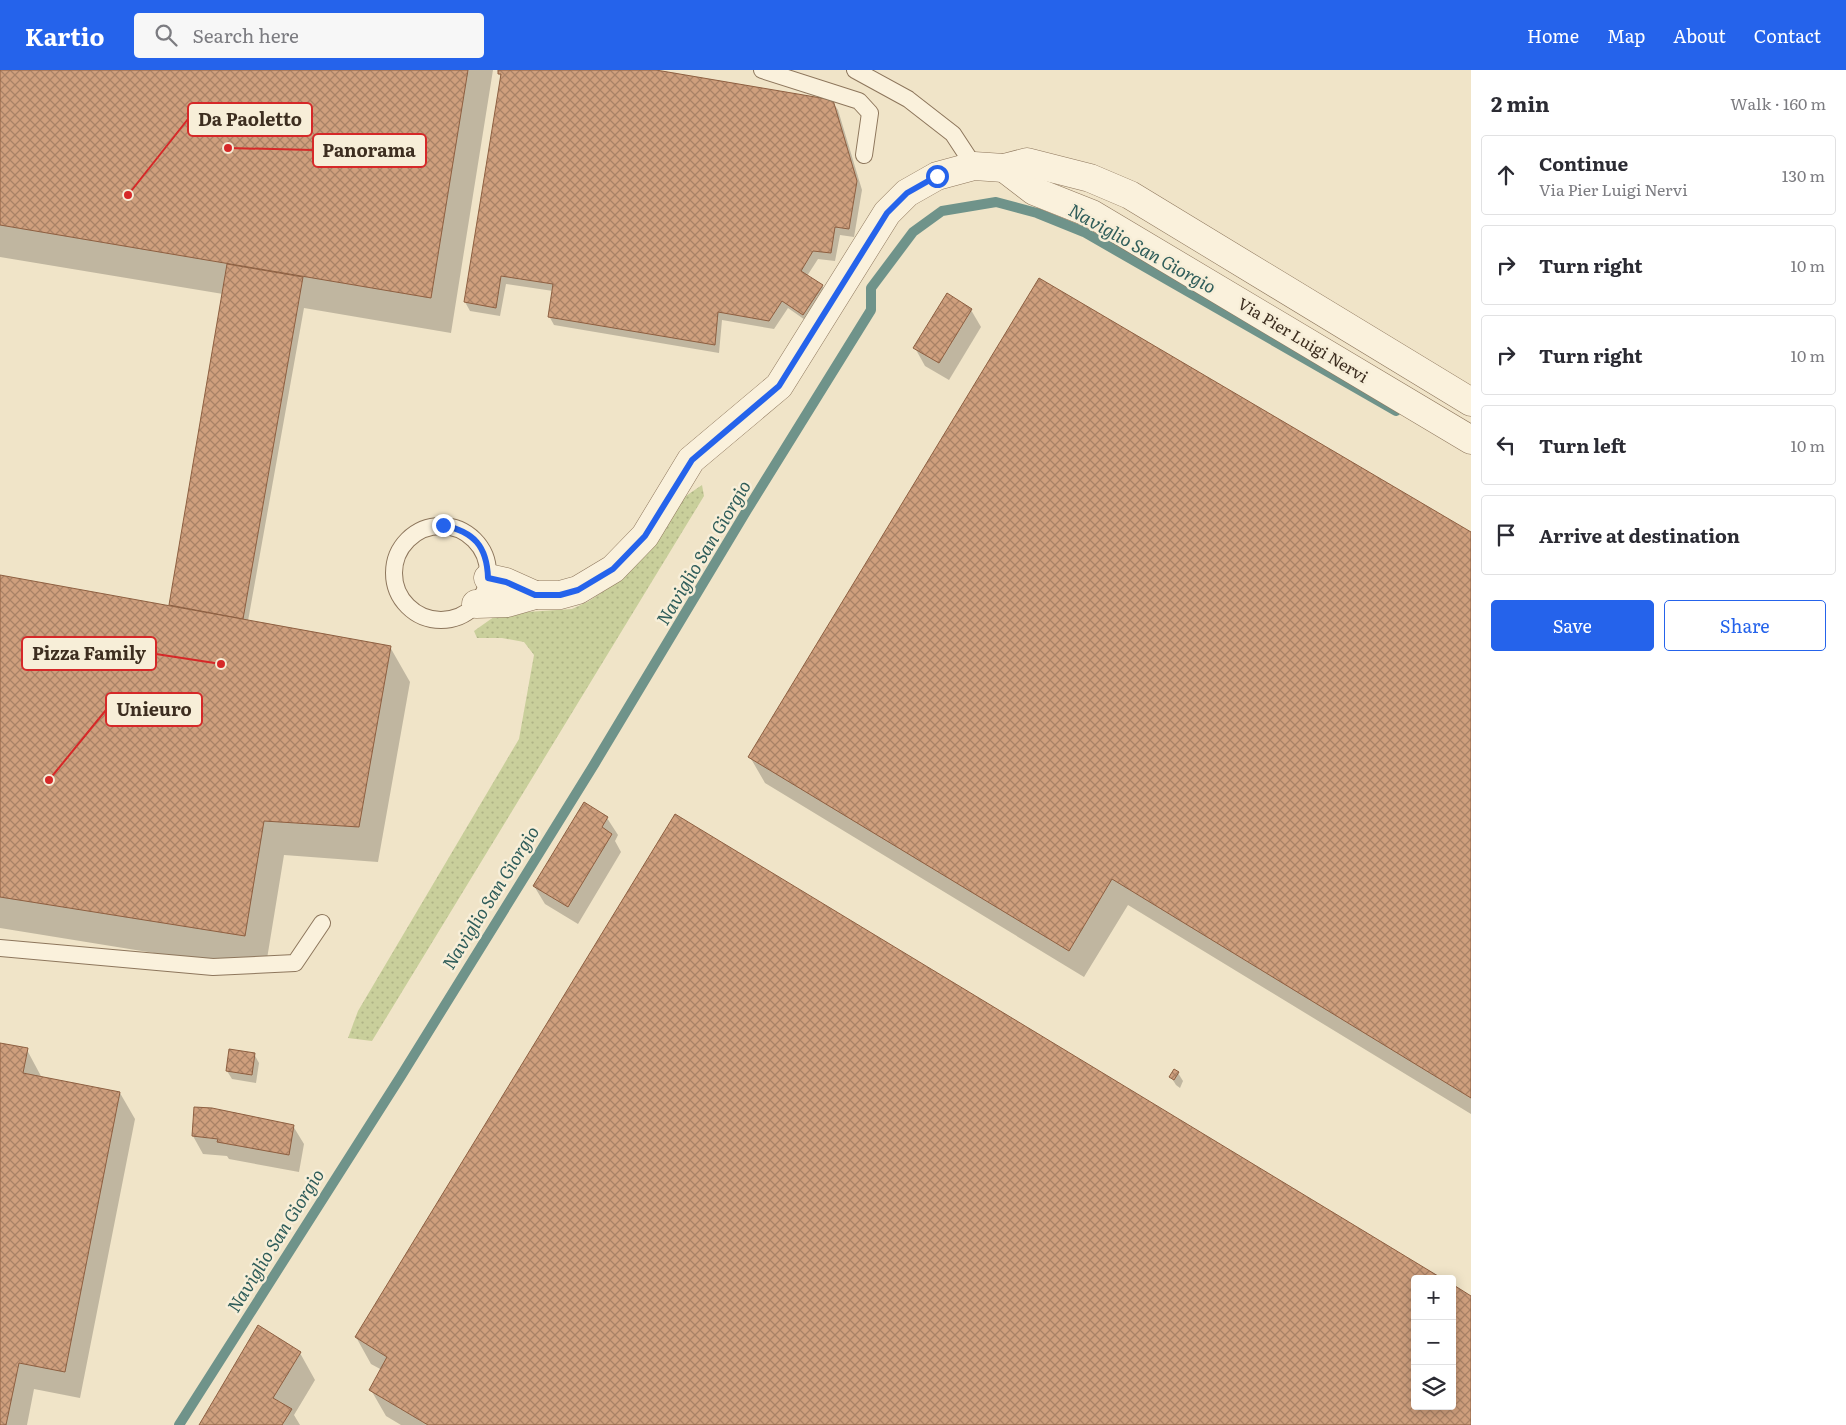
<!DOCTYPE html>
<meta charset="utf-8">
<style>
body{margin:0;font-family:Literata,serif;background:#f7f7f7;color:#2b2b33}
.controls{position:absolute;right:15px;bottom:15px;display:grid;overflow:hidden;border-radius:5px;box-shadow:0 2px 12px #0003}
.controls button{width:45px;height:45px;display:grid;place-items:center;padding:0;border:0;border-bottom:1px solid #e1e1e2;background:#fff;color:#2b2b33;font:25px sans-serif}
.stop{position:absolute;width:15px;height:15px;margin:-11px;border:4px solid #2563eb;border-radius:50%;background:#fff}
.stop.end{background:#2563eb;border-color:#fff;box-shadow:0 1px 5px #0008}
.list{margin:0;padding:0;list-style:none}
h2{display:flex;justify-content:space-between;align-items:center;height:65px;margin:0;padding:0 20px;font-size:21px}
h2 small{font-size:16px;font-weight:400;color:#7c7c81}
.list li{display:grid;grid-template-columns:32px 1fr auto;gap:15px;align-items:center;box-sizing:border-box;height:80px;margin:0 10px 10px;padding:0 10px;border:1px solid #e1e1e2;border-radius:5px}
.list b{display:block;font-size:19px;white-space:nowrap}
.list p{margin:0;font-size:16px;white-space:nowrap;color:#7c7c81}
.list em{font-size:16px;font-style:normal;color:#7c7c81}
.actions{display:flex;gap:10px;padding:15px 20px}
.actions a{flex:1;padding:11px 0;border:1px solid #2563eb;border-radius:5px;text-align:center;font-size:18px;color:#2563eb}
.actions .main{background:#2563eb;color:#fff}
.icon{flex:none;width:28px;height:28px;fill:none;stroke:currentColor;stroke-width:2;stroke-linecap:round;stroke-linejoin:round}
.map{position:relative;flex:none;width:1471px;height:1355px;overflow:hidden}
header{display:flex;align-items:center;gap:30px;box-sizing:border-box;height:70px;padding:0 25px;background:#2563eb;color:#fff}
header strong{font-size:24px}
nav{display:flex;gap:28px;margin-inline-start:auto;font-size:18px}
.search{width:350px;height:45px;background:#f7f7f7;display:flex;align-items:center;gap:12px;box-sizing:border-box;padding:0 18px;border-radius:5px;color:#7c7c81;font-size:19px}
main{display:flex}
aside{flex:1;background:#fff}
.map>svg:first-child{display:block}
.grass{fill:url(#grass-dots)}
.shadow{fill:#0003}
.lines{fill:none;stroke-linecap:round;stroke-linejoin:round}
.stream{stroke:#6f938a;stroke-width:10}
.building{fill:url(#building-cross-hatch);stroke:#8d5f41}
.service-casing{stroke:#8d765c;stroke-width:18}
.minor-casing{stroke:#8d765c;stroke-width:29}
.service{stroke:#faf1dc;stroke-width:16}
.minor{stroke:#faf1dc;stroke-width:28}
.route{stroke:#2563eb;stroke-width:6}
.labels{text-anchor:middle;stroke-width:5;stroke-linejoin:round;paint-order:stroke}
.street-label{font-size:16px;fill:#3d2e20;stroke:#f7eed8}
.water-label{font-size:18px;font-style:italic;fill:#2f5d5a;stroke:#f7eed8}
.leader{fill:none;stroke:#d62828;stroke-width:2}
.callout-dot{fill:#d62828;stroke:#f7eed8;stroke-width:2}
.callout{fill:#f7eed8;stroke:#d62828;stroke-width:2}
.callout-label{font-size:18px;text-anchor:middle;font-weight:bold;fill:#3d2e20}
</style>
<header>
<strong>Kartio</strong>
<div class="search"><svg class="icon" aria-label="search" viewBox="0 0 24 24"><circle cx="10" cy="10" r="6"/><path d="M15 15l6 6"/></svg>Search here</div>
<nav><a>Home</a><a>Map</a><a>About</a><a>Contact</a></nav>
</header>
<main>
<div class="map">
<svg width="1471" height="1355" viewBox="0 0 1471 1355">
<defs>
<pattern id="grass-dots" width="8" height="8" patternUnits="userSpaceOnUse" patternTransform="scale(1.25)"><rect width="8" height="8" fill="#c9cf9b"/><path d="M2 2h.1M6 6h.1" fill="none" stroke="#aeb285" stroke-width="1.8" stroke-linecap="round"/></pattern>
<pattern id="building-cross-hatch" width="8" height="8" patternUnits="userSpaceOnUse" patternTransform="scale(1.25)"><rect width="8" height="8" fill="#cf9f7d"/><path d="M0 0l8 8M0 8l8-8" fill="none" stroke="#a98266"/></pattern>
</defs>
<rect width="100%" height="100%" fill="#f0e4c8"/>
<path class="grass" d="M702 415 704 426 372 971 348 968 358 941 519 669 534 585 524 572 502 568H477L474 561 498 544 572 539 589 531 622 509 677 432Z"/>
<g class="shadow">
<path d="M0 0H493L451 263 304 238 248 551 390 577 410 612 378 792 284 785 265 901 0 858V506L171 537 170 535 223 224 0 187Z"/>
<path d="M500 0H647L832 31 838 40 862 120 854 167 840 165 835 191 818 189 807 206 822 215 827 224 808 252 788 238 774 259 722 250 719 283 554 255 549 246 553 221 506 214 500 246 470 241 465 232 502 8 499 4Z"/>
<path d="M971 240 981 257 949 310 925 296 915 278Z"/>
<path d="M1471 463V1044L1128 835 1084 907 765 713 750 687Z"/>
<path d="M607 748 618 765 615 771 621 782 578 854 545 834 534 816Z"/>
<path d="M0 974 27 980 42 1008 120 1023 135 1049 80 1328 34 1319 27 1355H0Z"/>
<path d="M254 984 259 993 256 1013 232 1009 227 1001Z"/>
<path d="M1178 1003 1183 1011 1180 1018 1176 1015 1171 1007Z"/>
<path d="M293 1056 304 1074 299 1102 229 1089 227 1086 203 1084 193 1066Z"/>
<path d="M1415 1209V1336H1452L1471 1227V1355H401L386 1346 371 1320 382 1300 371 1294 356 1267Z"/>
<path d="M300 1283 315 1310 294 1345 300 1355H200Z"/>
</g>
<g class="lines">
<path class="stream" d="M179 1355 401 1006 595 693 747 440 871 240V218L913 162 942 141 996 132 1037 143 1084 162 1396 341"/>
</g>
<g class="building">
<path d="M0 0H468L431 228 0 155Z"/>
<path d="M498 0H656L833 30 857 111 849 159 835 157 831 183 813 181 801 201 823 215 803 245 782 231 769 251 718 242 715 275 548 247 553 214 501 206 496 238 464 232 501 4H498Z"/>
<path d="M227 194 303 207 243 549 169 535Z"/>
<path d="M1039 208 1471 462V1028L1112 809 1069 881 748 687Z"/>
<path d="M947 223 972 239 939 293 913 278Z"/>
<path d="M0 505 391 576 359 757 264 751 245 866 0 827Z"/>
<path d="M584 732 608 747 602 757 612 764 568 837 533 816Z"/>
<path d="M675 744 1443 1209H1415V1336H1452V1214L1471 1226V1355H428L369 1320 387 1287 355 1267Z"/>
<path d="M0 973 28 978 23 1003 120 1022 65 1302 19 1293 6 1355H0Z"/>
<path d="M229 979 255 983 252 1005 226 1001Z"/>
<path d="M1174 999 1179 1002 1174 1010 1169 1007Z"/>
<path d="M194 1037 212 1038 294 1055 289 1085 217 1072 218 1069 192 1066Z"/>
<path d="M258 1255 301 1282 273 1328 292 1339 282 1355H199Z"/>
</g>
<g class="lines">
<defs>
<g id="service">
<path d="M762 0 859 31 870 43 864 85"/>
<path d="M855 0 908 29 953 64 974 96"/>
<circle cx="441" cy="503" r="47"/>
<path d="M0 878 213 897 295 893 322 853"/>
</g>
<g id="minor">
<path d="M1004 98 1034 121 1092 144 1471 370"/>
<path d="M488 508 506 512 535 525"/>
<path d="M476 534 507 533 535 525H560L578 520 613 499 645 466 691 390 779 316 887 143 907 123 937 106 974 96 1004 98 1027 92 1090 108 1130 125 1471 332"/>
</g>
</defs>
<use href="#service" class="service-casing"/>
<use href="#minor" class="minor-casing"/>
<use href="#service" class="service"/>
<use href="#minor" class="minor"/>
</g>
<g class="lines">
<path class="route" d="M443 455C474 462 487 476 488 508L506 512 535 525H560L578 520 613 499 645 466 692 390 779 316 887 143 907 123 937 106"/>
</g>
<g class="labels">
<g class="street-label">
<text transform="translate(1303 270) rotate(31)" y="6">Via Pier Luigi Nervi</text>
</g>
<g class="water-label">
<text transform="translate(1142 179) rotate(29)" y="6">Naviglio San Giorgio</text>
<text transform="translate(704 483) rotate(-59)" y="6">Naviglio San Giorgio</text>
<text transform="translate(491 828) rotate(-58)" y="6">Naviglio San Giorgio</text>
<text transform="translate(276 1171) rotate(-58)" y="6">Naviglio San Giorgio</text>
</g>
</g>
<path class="leader" d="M128 125L188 49M228 78L313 80M221 594L156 584M49 710L106 640"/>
<g class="callout-dot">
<circle cx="128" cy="125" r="5"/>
<circle cx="228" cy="78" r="5"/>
<circle cx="221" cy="594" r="5"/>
<circle cx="49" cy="710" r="5"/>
</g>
<g class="callout">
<rect x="188" y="33" width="124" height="33" rx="5"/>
<rect x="313" y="64" width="113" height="33" rx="5"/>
<rect x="22" y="567" width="134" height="33" rx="5"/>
<rect x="106" y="623" width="96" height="33" rx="5"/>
</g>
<g class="callout-label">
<text x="250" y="56">Da Paoletto</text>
<text x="369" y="87">Panorama</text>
<text x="89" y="590">Pizza Family</text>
<text x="154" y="646">Unieuro</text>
</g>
</svg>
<div class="controls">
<button>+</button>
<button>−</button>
<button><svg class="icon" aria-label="layers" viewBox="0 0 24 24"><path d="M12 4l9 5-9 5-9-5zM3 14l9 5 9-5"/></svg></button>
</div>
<div class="stop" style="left:937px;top:106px"></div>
<div class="stop end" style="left:443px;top:455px"></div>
</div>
<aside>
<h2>2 min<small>Walk · 160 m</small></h2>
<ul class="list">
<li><svg class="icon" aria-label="ahead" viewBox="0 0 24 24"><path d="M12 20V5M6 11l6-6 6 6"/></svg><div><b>Continue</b><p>Via Pier Luigi Nervi</p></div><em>130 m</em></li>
<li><svg class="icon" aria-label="right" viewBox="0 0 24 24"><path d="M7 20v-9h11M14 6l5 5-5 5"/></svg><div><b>Turn right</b></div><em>10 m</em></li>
<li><svg class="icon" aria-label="right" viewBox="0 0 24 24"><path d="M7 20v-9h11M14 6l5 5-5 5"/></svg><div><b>Turn right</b></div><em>10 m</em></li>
<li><svg class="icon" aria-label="left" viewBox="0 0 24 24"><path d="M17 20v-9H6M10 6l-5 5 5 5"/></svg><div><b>Turn left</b></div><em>10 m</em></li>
<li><svg class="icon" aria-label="arrive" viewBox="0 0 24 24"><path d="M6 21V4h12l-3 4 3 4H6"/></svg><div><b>Arrive at destination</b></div></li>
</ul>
<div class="actions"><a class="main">Save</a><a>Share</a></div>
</aside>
</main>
